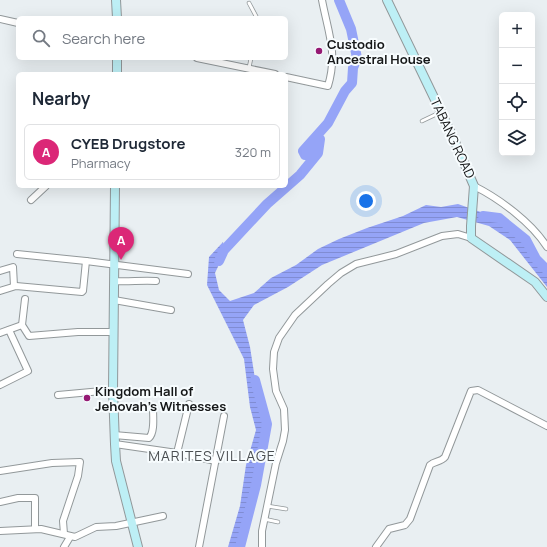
<!DOCTYPE html>
<meta charset="utf-8">
<style>
body{margin:0;font-family:Manrope,sans-serif;background:#f6f6f7;color:#1f2937}
.controls{position:absolute;right:12px;top:12px;display:grid;overflow:hidden;border-radius:6px;box-shadow:0 4px 16px #0002}
.controls button{width:36px;height:36px;display:grid;place-items:center;padding:0;border:0;border-bottom:1px solid #e0e1e3;background:#fff;color:#1f2937;font:20px sans-serif}
.you{position:absolute;left:366px;top:201px;width:14px;height:14px;margin:-10px;border:3px solid #fff;border-radius:50%;background:#1a73e8;box-shadow:0 0 0 6px #1a73e833}
.badge{display:grid;place-items:center;width:26px;height:26px;border-radius:50%;background:#db2777;color:#fff;font-size:13px;font-weight:700}
.pin{position:absolute;translate:-50% -33px;filter:drop-shadow(0 1px 2px #0008)}
.pin::after{content:'';position:absolute;top:21px;width:14px;height:12px;background:inherit;clip-path:polygon(0 0,100% 0,50% 100%)}
.list{margin:0;padding:0;list-style:none}
h2{display:flex;justify-content:space-between;align-items:center;height:52px;margin:0;padding:0 16px;font-size:17px}
h2 small{font-size:13px;font-weight:400;color:#747a83}
.list li{display:grid;grid-template-columns:26px 1fr auto;gap:12px;align-items:center;box-sizing:border-box;height:56px;margin:0 8px 8px;padding:0 8px;border:1px solid #e0e1e3;border-radius:6px}
.list b{display:block;font-size:15px;white-space:nowrap}
.list p{margin:0;font-size:13px;white-space:nowrap;color:#747a83}
.list em{font-size:13px;font-style:normal;color:#747a83}
.icon{flex:none;width:22px;height:22px;fill:none;stroke:currentColor;stroke-width:2;stroke-linecap:round;stroke-linejoin:round}
.map{position:relative;flex:none;width:547px;height:547px;overflow:hidden}
.search{position:absolute;background:#fff;box-shadow:0 4px 16px #0002;left:16px;top:16px;width:272px;height:44px;display:flex;align-items:center;gap:10px;box-sizing:border-box;padding:0 14px;border-radius:6px;color:#747a83;font-size:15px}
.panel{position:absolute;background:#fff;box-shadow:0 4px 16px #0002;left:16px;top:72px;width:272px;height:116px;border-radius:6px}
.map>svg:first-child{display:block}
.water{fill:url(#water-rules)}
.lines{fill:none;stroke-linecap:round;stroke-linejoin:round}
.river{stroke:#95a4f7;stroke-width:10}
.lane-casing{stroke:#92989a;stroke-width:4.5}
.street-casing{stroke:#92989a;stroke-width:8}
.secondary-casing{stroke:#92989a;stroke-width:10}
.lane{stroke:#fff;stroke-width:3}
.street{stroke:#fff;stroke-width:6}
.secondary{stroke:#bdeff5;stroke-width:8}
.poi-dot{fill:#951973;stroke:#f7fcfe;stroke-width:1.5}
.labels{text-anchor:middle;stroke-width:4;stroke-linejoin:round;paint-order:stroke}
.poi-label{font-size:13px;font-weight:bold;fill:#151718;stroke:#f7fcfe;text-anchor:start}
.street-label{font-size:13px;fill:#151718;stroke:#f7fcfe}
.neighbourhood-label{font-size:14px;letter-spacing:1px;fill:#4a4e51;stroke:#f7fcfe}
</style>
<div class="map">
<svg width="547" height="547" viewBox="0 0 547 547">
<defs>
<pattern id="water-rules" width="6" height="5" patternUnits="userSpaceOnUse"><rect width="6" height="5" fill="#95a4f7"/><path d="M0 2.5h6" fill="none" stroke="#808cd3"/></pattern>
</defs>
<rect width="100%" height="100%" fill="#e9eff2"/>
<path class="water" d="M458 204 509 222 534 250 547 270V287L510 240 489 226 457 217 424 223 322 265 288 287 254 305 243 320 250 347 258 398 267 434 259 455 257 485 244 520 241 547H228L240 506 246 465 256 430 250 407 244 359 207 285 209 257 223 242 225 252 215 273 219 290 230 301 254 293 271 278 296 265 318 249 339 239 367 228 403 216 426 205 441 207Z"/>
<g class="lines">
<g class="river">
<path d="M483 216 499 218 526 240 536 259 547 270"/>
<path d="M219 261 224 250 267 204 300 175 318 153 320 139 305 155 303 151 328 123 345 91 352 83 353 68 357 58 351 29 339 0"/>
<path d="M240 547 256 485 267 424 255 380"/>
</g>
<defs>
<g id="lane">
<path d="M249 3 257 18"/>
<path d="M249 68 251 58"/>
<path d="M422 121 441 112"/>
<path d="M267 506 286 509"/>
<path d="M264 519 278 522"/>
</g>
<g id="street">
<path d="M0 19 18 23"/>
<path d="M197 58 275 74"/>
<path d="M286 77 328 86C338 53 328 32 322 0"/>
<path d="M474 186C500 199 532 223 547 247"/>
<path d="M31 200 46 186"/>
<path d="M17 254 86 261 188 274"/>
<path d="M0 271 13 267 14 286"/>
<path d="M114 281C128 282 142 280 156 281"/>
<path d="M0 291 16 286 82 292 83 291 86 261"/>
<path d="M25 299 22 325 29 336 78 332H114"/>
<path d="M114 300 171 310"/>
<path d="M0 333 22 325"/>
<path d="M0 385 28 371 9 330"/>
<path d="M58 395 113 390"/>
<path d="M114 435 149 438C155 432 153 417 153 408"/>
<path d="M115 444 177 453 216 461"/>
<path d="M177 453 189 404"/>
<path d="M0 471 52 463 80 462 78 476 63 521 64 534"/>
<path d="M0 502 18 498H35V529"/>
<path d="M0 531 41 529 75 537 96 527 116 526 163 516"/>
<path d="M64 547 70 537"/>
<path d="M199 547 224 416"/>
<path d="M262 547V531L276 463 283 441 285 430 284 409 276 391 273 369 274 352 279 338 295 315 328 284 341 273 356 264 396 254 442 236 458 234 471 238"/>
<path d="M376 547 389 529 405 525 410 519 430 465C435 461 441 462 445 457L471 391 478 390 547 426"/>
</g>
<g id="secondary">
<path d="M116 0 117 18"/>
<path d="M387 0 452 135 474 186 471 226V238L535 282 547 297"/>
<path d="M117 74V58"/>
<path d="M115 186 113 390 115 444 116 461 138 547"/>
</g>
</defs>
<use href="#lane" class="lane-casing"/>
<use href="#street" class="street-casing"/>
<use href="#secondary" class="secondary-casing"/>
<use href="#lane" class="lane"/>
<use href="#street" class="street"/>
<use href="#secondary" class="secondary"/>
</g>
<g class="poi-dot">
<circle cx="319" cy="51" r="4"/>
<circle cx="87" cy="398" r="4"/>
</g>
<g class="labels">
<g class="poi-label">
<text x="327" y="49">Custodio<tspan x="327" dy="15">Ancestral House</tspan></text>
<text x="95" y="396">Kingdom Hall of<tspan x="95" dy="15">Jehovah's Witnesses</tspan></text>
</g>
<g class="street-label">
<text transform="translate(453 138) rotate(65)" y="5">TABANG ROAD</text>
</g>
<g class="neighbourhood-label">
<text x="212" y="461">MARITES VILLAGE</text>
</g>
</g>
</svg>
<div class="controls">
<button>+</button>
<button>−</button>
<button><svg class="icon" aria-label="locate" viewBox="0 0 24 24"><circle cx="12" cy="12" r="6"/><path d="M12 2v4M12 18v4M2 12h4M18 12h4"/></svg></button>
<button><svg class="icon" aria-label="layers" viewBox="0 0 24 24"><path d="M12 4l9 5-9 5-9-5zM3 14l9 5 9-5"/></svg></button>
</div>
<div class="you"></div>
<div class="pin badge" style="left:121px;top:260px">A</div>
<div class="search"><svg class="icon" aria-label="search" viewBox="0 0 24 24"><circle cx="10" cy="10" r="6"/><path d="M15 15l6 6"/></svg>Search here</div>
<section class="panel">
<h2>Nearby<small></small></h2>
<ul class="list">
<li><span class="badge">A</span><div><b>CYEB Drugstore</b><p>Pharmacy</p></div><em>320 m</em></li>
</ul>
</section>
</div>
